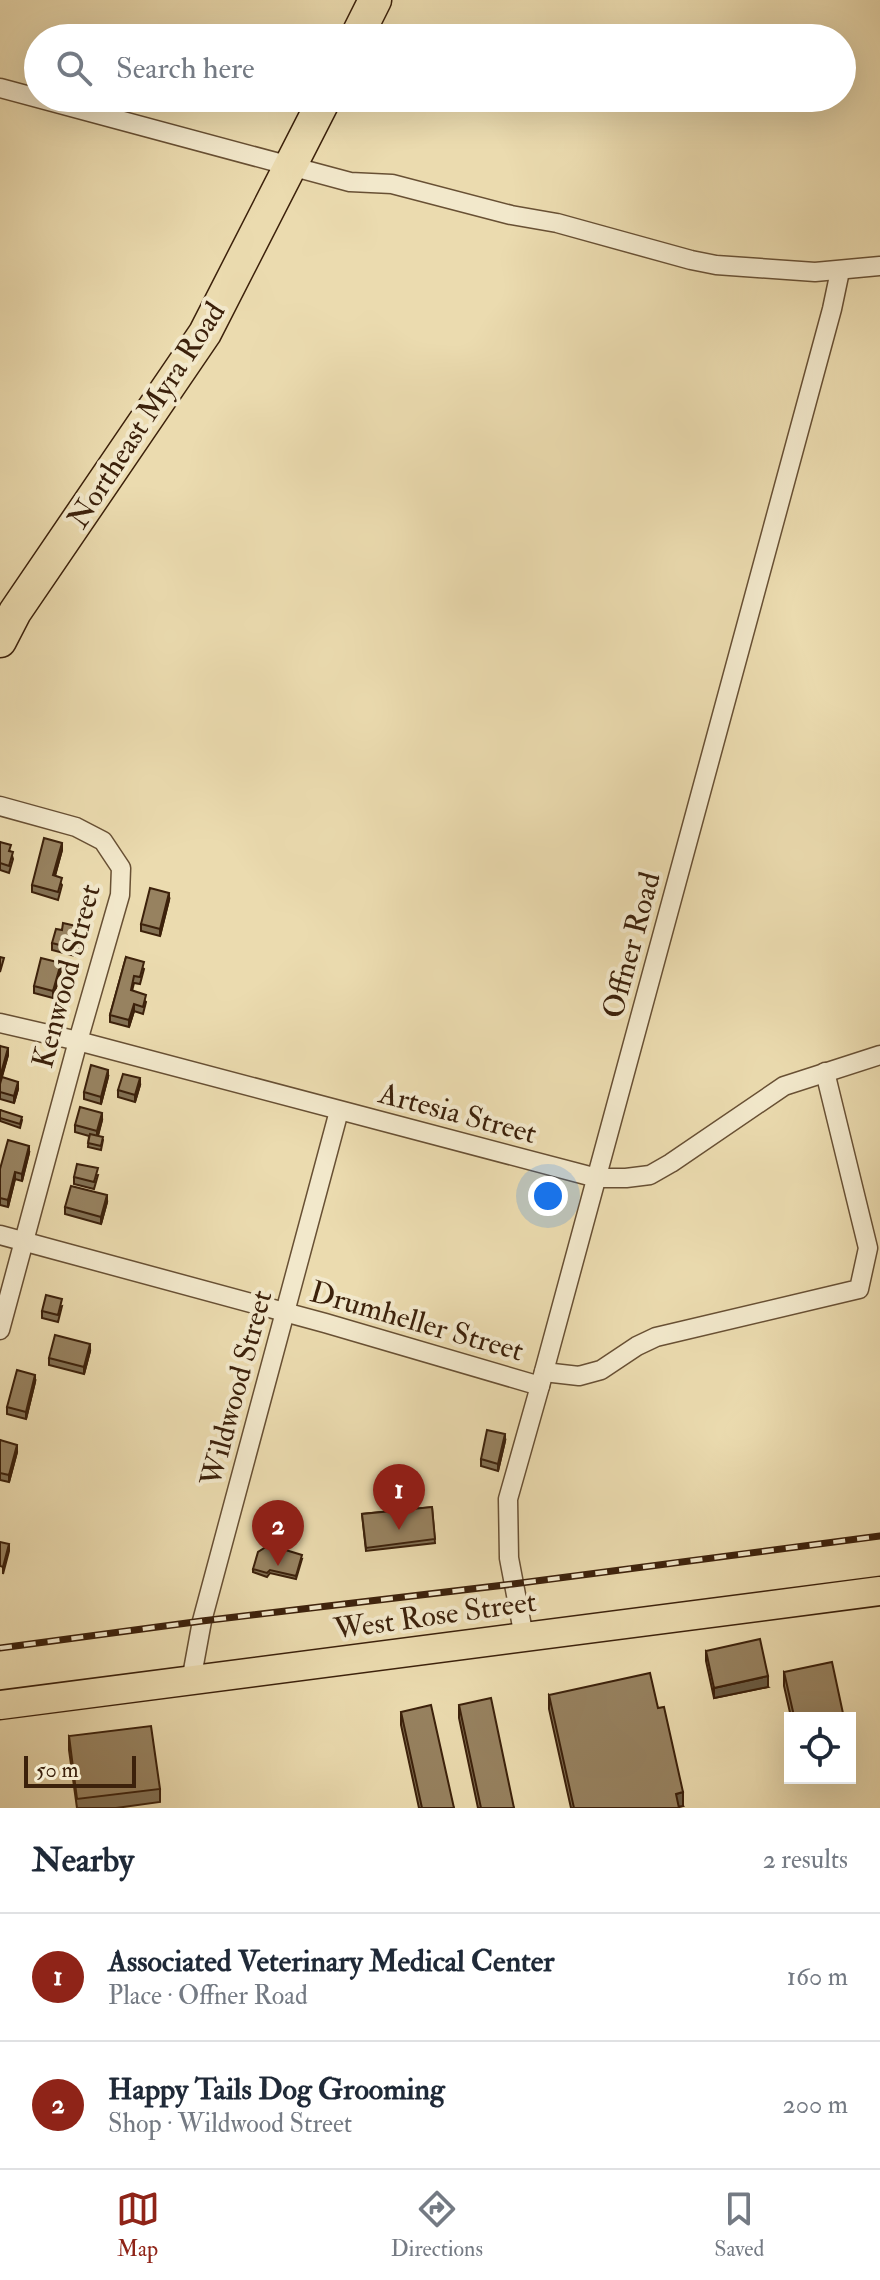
<!DOCTYPE html>
<meta charset="utf-8">
<style>
body{margin:0;font-family:"IM FELL Double Pica",serif;background:#f2f2f3;color:#1f2937}
.controls{position:absolute;right:24px;bottom:24px;display:grid;overflow:hidden;border-radius:0px;box-shadow:0 8px 32px #0002}
.controls button{width:72px;height:72px;display:grid;place-items:center;padding:0;border:0;border-bottom:2px solid #e0e1e3;background:#fff;color:#1f2937;font:40px sans-serif}
.scale{position:absolute;left:24px;bottom:20px;width:112px;box-sizing:border-box;padding-left:8px;border:4px solid #3c210b;border-top:0;font-size:22px;line-height:28px;white-space:nowrap;color:#3c210b;-webkit-text-stroke:6px #f2e8cb;paint-order:stroke}
.you{position:absolute;left:548px;top:1196px;width:28px;height:28px;margin:-20px;border:6px solid #fff;border-radius:50%;background:#1a73e8;box-shadow:0 0 0 12px #1a73e833}
.badge{display:grid;place-items:center;width:52px;height:52px;border-radius:50%;background:#8f2418;color:#fff;font-size:26px;font-weight:700}
.pin{position:absolute;translate:-50% -66px;filter:drop-shadow(0 2px 4px #0008)}
.pin::after{content:'';position:absolute;top:42px;width:28px;height:24px;background:inherit;clip-path:polygon(0 0,100% 0,50% 100%)}
.list{margin:0;padding:0;list-style:none}
h2{display:flex;justify-content:space-between;align-items:center;height:104px;margin:0;padding:0 32px;font-size:34px}
h2 small{font-size:26px;font-weight:400;color:#747a83}
.list li{display:grid;grid-template-columns:52px 1fr auto;gap:24px;align-items:center;box-sizing:border-box;height:128px;padding:0 32px;border-top:2px solid #e0e1e3}
.list b{display:block;font-size:30px;white-space:nowrap}
.list p{margin:0;font-size:26px;white-space:nowrap;color:#747a83}
.list em{font-size:26px;font-style:normal;color:#747a83}
.icon{flex:none;width:44px;height:44px;fill:none;stroke:currentColor;stroke-width:2;stroke-linecap:round;stroke-linejoin:round}
.map{position:relative;flex:none;width:880px;height:1808px;overflow:hidden}
.search{position:absolute;background:#fff;box-shadow:0 8px 32px #0002;left:24px;right:24px;top:24px;height:88px;display:flex;align-items:center;gap:20px;box-sizing:border-box;padding:0 28px;border-radius:44px;color:#747a83;font-size:30px}
.sheet{height:360px;background:#fff}
nav{display:flex;justify-content:space-around;align-items:center;box-sizing:border-box;height:112px;border-top:2px solid #e0e1e3;background:#fff;font-size:22px;color:#747a83}
nav a{display:grid;justify-items:center;gap:4px}
nav .on{color:#8f2418}
.map>svg:first-child{display:block}
.lines{fill:none;stroke-linecap:round;stroke-linejoin:round}
.street-casing{stroke:#685034;stroke-width:21}
.primary-casing{stroke:#3c210b;stroke-width:31}
.highway-casing{stroke:#3c210b;stroke-width:35}
.street{stroke:#f2e8cb;stroke-width:18}
.primary{stroke:#ebdbaf;stroke-width:28}
.highway{stroke:#ebdbaf;stroke-width:32}
.rail-casing{stroke:#3c210b;stroke-width:7}
.rail{stroke:#f2e8cb;stroke-width:4;stroke-dasharray:12;stroke-linecap:butt}
.wall{fill:#827053;stroke:#3c210b;stroke-width:2}
.shaded-wall{fill:#6a5b43;stroke:#3c210b;stroke-width:2}
.building{fill:#978260;stroke:#3c210b;stroke-width:2}
.labels{text-anchor:middle;stroke-width:8;stroke-linejoin:round;paint-order:stroke}
.street-label{font-size:30px;fill:#3c210b;stroke:#f2e8cb}
</style>
<div class="map">
<svg width="880" height="1808" viewBox="0 0 880 1808">
<rect width="100%" height="100%" fill="#ebdbaf"/>
<filter id="stains"><feTurbulence type="fractalNoise" baseFrequency=".0025" numOctaves="4"/><feColorMatrix values="0 0 0 0 .2 0 0 0 0 .09 0 0 0 0 .02 0 0 0 .5 -.17"/></filter>
<radialGradient id="worn" r=".72"><stop offset=".6" stop-color="#630" stop-opacity="0"/><stop offset="1" stop-color="#630" stop-opacity=".3"/></radialGradient>
<g class="lines">
<defs>
<g id="street">
<path d="M0 88 350 182 392 184 511 215 557 223 691 260 716 265 815 272 880 266"/>
<path d="M0 806 76 827 103 841 121 868 120 895 78 1041 0 1330"/>
<path d="M0 1023 78 1041 597 1178H626L650 1175 671 1163 784 1086 880 1055"/>
<path d="M0 1235 325 1323 540 1386"/>
<path d="M544 1372 579 1376 601 1370 637 1346 656 1337 859 1289 868 1248 825 1072"/>
<path d="M524 1637 509 1558 508 1499 540 1386 832 309 840 271"/>
<path d="M191 1681 202 1621 339 1111"/>
</g>
<path id="primary" d="M0 1705 880 1591"/>
<g id="highway">
<path d="M356 38 375 0"/>
<path d="M0 641 15 612 205 333 325 98"/>
</g>
</defs>
<use href="#street" class="street-casing"/>
<use href="#primary" class="primary-casing"/>
<use href="#highway" class="highway-casing"/>
<use href="#street" class="street"/>
<use href="#primary" class="primary"/>
<use href="#highway" class="highway"/>
<defs>
<path id="rail" d="M0 1648 202 1621 513 1584 880 1536"/>
</defs>
<use href="#rail" class="rail-casing"/>
<use href="#rail" class="rail"/>
</g>
<g class="wall">
<path d="M0 842 11 852 13 859 9 873 0 870Z"/>
<path d="M62 850 55 876 62 885 58 900 32 892V885Z"/>
<path d="M169 900 160 936 141 931V924Z"/>
<path d="M85 935 79 957 52 950V943Z"/>
<path d="M126 957 144 969 140 984 134 983 132 991 146 1002 143 1014 134 1011 129 1027 110 1022V1015Z"/>
<path d="M61 970 53 998 34 993V986Z"/>
<path d="M0 1046 8 1055 1 1079 18 1089 14 1103 0 1099Z"/>
<path d="M108 1077 101 1104 84 1099V1092Z"/>
<path d="M140 1085 135 1102 118 1097V1090Z"/>
<path d="M0 1110 22 1120 20 1128 0 1121Z"/>
<path d="M102 1120 98 1136 103 1140 101 1150 88 1147 89 1136 75 1132V1125Z"/>
<path d="M29 1153 22 1181 15 1179 8 1207 0 1205V1169Z"/>
<path d="M98 1175 94 1189 74 1184V1177Z"/>
<path d="M107 1202 101 1224 65 1214V1207Z"/>
<path d="M62 1306 58 1322 42 1318V1311Z"/>
<path d="M90 1351 84 1374 49 1365V1358Z"/>
<path d="M35 1382 26 1419 7 1414V1407Z"/>
<path d="M0 1440 17 1452 9 1482 0 1480Z"/>
<path d="M505 1441 498 1471 481 1466V1459Z"/>
<path d="M432 1507 435 1543 366 1551 362 1514Z"/>
<path d="M302 1559 296 1579 270 1573 267 1577 253 1572V1569Z"/>
<path d="M706 1651 768 1687 714 1698 706 1661Z"/>
<path d="M784 1672 844 1718H790V1750L786 1732V1718L791 1717 784 1686Z"/>
<path d="M549 1695 683 1806 679 1807V1808H571L549 1709Z"/>
<path d="M459 1705 514 1808H478L459 1718Z"/>
<path d="M401 1712 454 1808H419L401 1725Z"/>
<path d="M69 1736 160 1789V1802L116 1808H77L69 1750Z"/>
</g>
<g class="shaded-wall">
<path d="M62 843V850L53 882V875Z"/>
<path d="M169 893V900L160 936V929Z"/>
<path d="M85 928V935L79 957V950Z"/>
<path d="M61 963V970L53 998V991Z"/>
<path d="M134 1004V1011L129 1027V1020Z"/>
<path d="M8 1048V1055L0 1084V1077Z"/>
<path d="M108 1070V1077L101 1104V1097Z"/>
<path d="M140 1078V1085L135 1102V1095Z"/>
<path d="M18 1082V1089L14 1103V1096Z"/>
<path d="M102 1113V1120L97 1138V1131Z"/>
<path d="M29 1146V1153L22 1181V1174Z"/>
<path d="M15 1172V1179L8 1207V1200Z"/>
<path d="M107 1195V1202L101 1224V1217Z"/>
<path d="M90 1344V1351L84 1374V1367Z"/>
<path d="M35 1375V1382L26 1419V1412Z"/>
<path d="M505 1434V1441L498 1471V1464Z"/>
<path d="M17 1445V1452L9 1482V1475Z"/>
<path d="M9 1544V1551L3 1574V1567Z"/>
<path d="M768 1676V1687L714 1698V1688Z"/>
<path d="M683 1792V1806L676 1807V1794Z"/>
</g>
<g class="building">
<path d="M44 838 62 843 53 875 62 878 58 892 32 885Z"/>
<path d="M0 842 11 845 9 851 13 852 9 866 0 863Z"/>
<path d="M150 888 169 893 160 929 141 924Z"/>
<path d="M63 923 85 928 79 950 52 943 56 929 62 930Z"/>
<path d="M0 957 4 958 0 972Z"/>
<path d="M126 957 144 962 140 977 134 976 131 990 146 995 143 1007 134 1004 129 1020 110 1015Z"/>
<path d="M41 958 61 963 53 991 34 986Z"/>
<path d="M0 1046 8 1048 0 1077Z"/>
<path d="M91 1065 108 1070 101 1097 84 1092Z"/>
<path d="M123 1074 140 1078 135 1095 118 1090Z"/>
<path d="M2 1077 18 1082 14 1096 0 1092V1084Z"/>
<path d="M80 1107 102 1113 97 1131 75 1125Z"/>
<path d="M0 1110 22 1117 20 1124 0 1118Z"/>
<path d="M90 1134 103 1137 101 1146 88 1143Z"/>
<path d="M8 1140 29 1146 22 1174 15 1172 8 1200 0 1198V1169Z"/>
<path d="M77 1164 98 1168 94 1182 74 1177Z"/>
<path d="M71 1186 107 1195 101 1217 65 1207Z"/>
<path d="M46 1295 62 1299 58 1315 42 1311Z"/>
<path d="M55 1335 90 1344 84 1367 49 1358Z"/>
<path d="M17 1370 35 1375 26 1412 7 1407Z"/>
<path d="M487 1430 505 1434 498 1464 481 1459Z"/>
<path d="M0 1440 17 1445 9 1475 0 1473Z"/>
<path d="M432 1507 435 1539 366 1548 362 1514Z"/>
<path d="M0 1542 9 1544 3 1567 0 1566Z"/>
<path d="M269 1545 302 1555 296 1576 270 1570 267 1573 253 1569 258 1552Z"/>
<path d="M760 1639 768 1676 714 1688 706 1651Z"/>
<path d="M832 1662 844 1718H790V1737L786 1718 794 1716 784 1672Z"/>
<path d="M650 1673 658 1708 664 1707 683 1792 676 1794 679 1808H574L549 1695Z"/>
<path d="M491 1698 514 1808H481L459 1705Z"/>
<path d="M431 1705 454 1808H422L401 1712Z"/>
<path d="M151 1726 160 1789 77 1799 69 1736Z"/>
</g>
<g class="labels">
<g class="street-label">
<text transform="translate(146 415) rotate(-57)" y="10">Northeast Myra Road</text>
<text transform="translate(631 945) rotate(-75)" y="10">Offner Road</text>
<text transform="translate(66 976) rotate(-75)" y="10">Kenwood Street</text>
<text transform="translate(458 1113) rotate(15)" y="10">Artesia Street</text>
<text transform="translate(417 1321) rotate(16)" y="10">Drumheller Street</text>
<text transform="translate(236 1388) rotate(-75)" y="10">Wildwood Street</text>
<text transform="translate(435 1615) rotate(-8)" y="10">West Rose Street</text>
</g>
</g>
<rect width="100%" height="100%" filter="url(#stains)"/>
<rect width="100%" height="100%" fill="url(#worn)"/>
</svg>
<div class="controls">
<button><svg class="icon" aria-label="locate" viewBox="0 0 24 24"><circle cx="12" cy="12" r="6"/><path d="M12 2v4M12 18v4M2 12h4M18 12h4"/></svg></button>
</div>
<div class="scale">50 m</div>
<div class="you"></div>
<div class="pin badge" style="left:399px;top:1530px">1</div>
<div class="pin badge" style="left:278px;top:1566px">2</div>
<div class="search"><svg class="icon" aria-label="search" viewBox="0 0 24 24"><circle cx="10" cy="10" r="6"/><path d="M15 15l6 6"/></svg>Search here</div>
</div>
<section class="sheet">
<h2>Nearby<small>2 results</small></h2>
<ul class="list">
<li><span class="badge">1</span><div><b>Associated Veterinary Medical Center</b><p>Place · Offner Road</p></div><em>160 m</em></li>
<li><span class="badge">2</span><div><b>Happy Tails Dog Grooming</b><p>Shop · Wildwood Street</p></div><em>200 m</em></li>
</ul>
</section>
<nav>
<a class="on"><svg class="icon" aria-label="map" viewBox="0 0 24 24"><path d="M3 6l6-2 6 2 6-2v14l-6 2-6-2-6 2zM9 4v14M15 6v14"/></svg>Map</a>
<a><svg class="icon" aria-label="directions" viewBox="0 0 24 24"><path d="M12 3l9 9-9 9-9-9zM9 14v-3h6M13 9l2 2-2 2"/></svg>Directions</a>
<a><svg class="icon" aria-label="saved" viewBox="0 0 24 24"><path d="M7 4h10v16l-5-4-5 4z"/></svg>Saved</a>
</nav>
